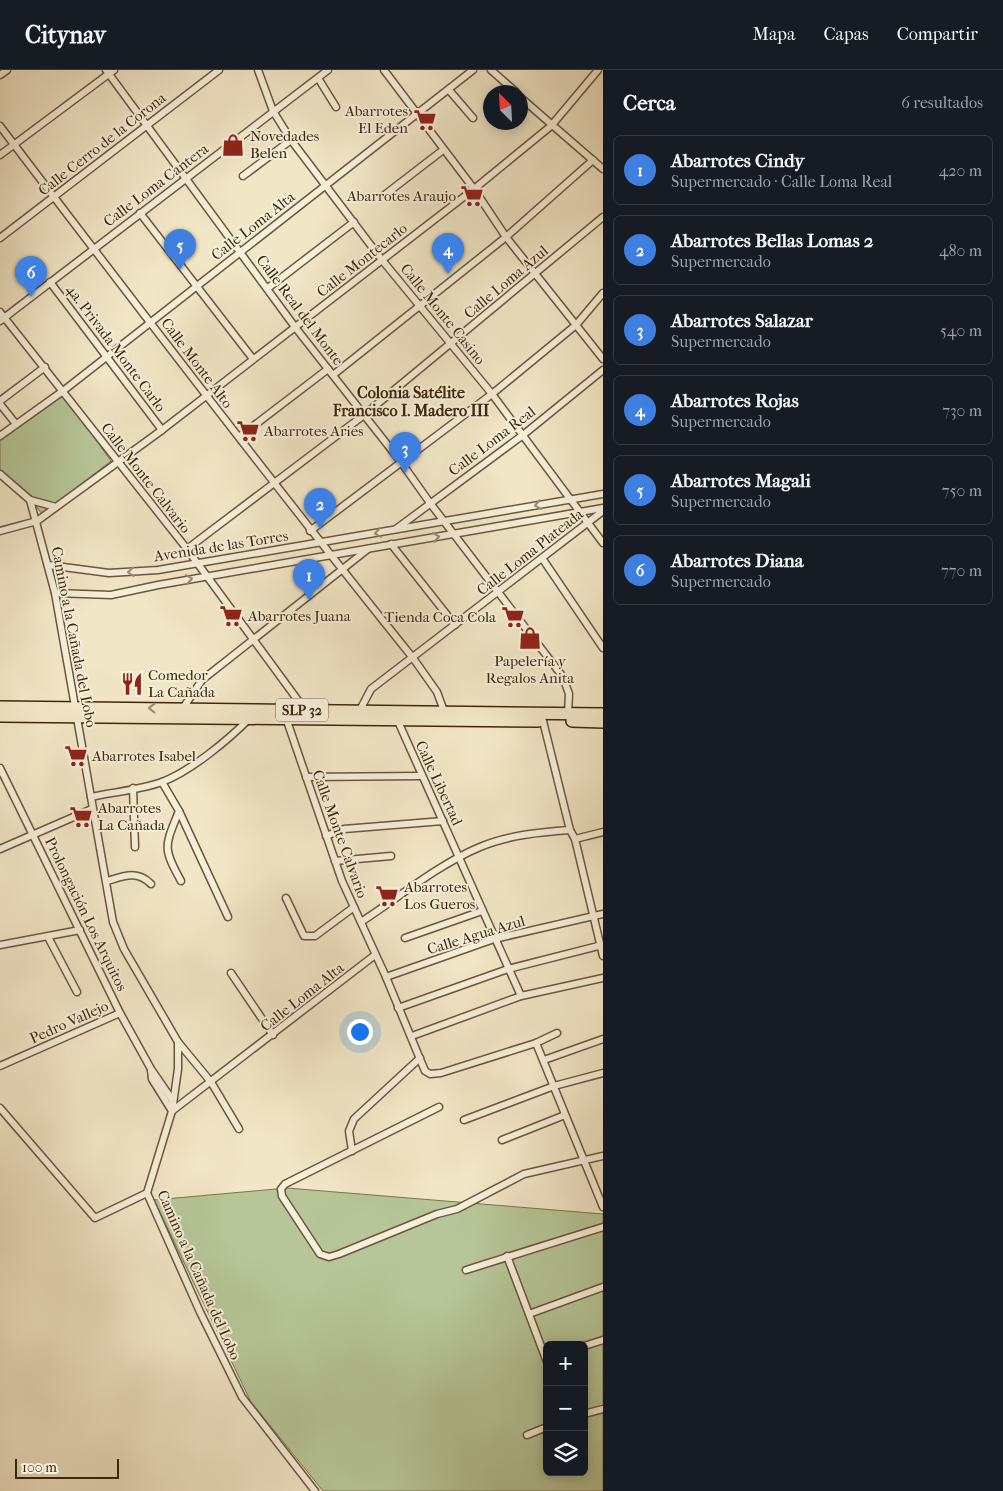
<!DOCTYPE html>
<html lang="es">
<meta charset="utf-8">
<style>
body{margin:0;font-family:"IM FELL French Canon",serif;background:#242831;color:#f1f3f6}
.controls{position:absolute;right:15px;bottom:15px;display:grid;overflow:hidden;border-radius:8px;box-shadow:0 2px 12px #0003}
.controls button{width:45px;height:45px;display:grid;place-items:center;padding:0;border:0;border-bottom:1px solid #363941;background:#171b24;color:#f1f3f6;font:25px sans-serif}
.compass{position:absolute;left:483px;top:15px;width:45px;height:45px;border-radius:50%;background:#171b24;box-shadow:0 2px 12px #0003;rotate:336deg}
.scale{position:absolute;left:15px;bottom:12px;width:104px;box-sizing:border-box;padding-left:5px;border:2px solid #3d2709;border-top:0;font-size:14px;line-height:18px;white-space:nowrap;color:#3d2709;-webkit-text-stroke:4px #f6efda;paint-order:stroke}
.you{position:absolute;left:359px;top:961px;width:18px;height:18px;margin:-12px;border:4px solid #fff;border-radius:50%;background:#1a73e8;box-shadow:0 0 0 8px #1a73e833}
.badge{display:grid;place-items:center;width:32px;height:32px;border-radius:50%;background:#2563eb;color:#fff;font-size:16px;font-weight:700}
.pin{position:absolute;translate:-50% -41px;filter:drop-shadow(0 1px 2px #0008)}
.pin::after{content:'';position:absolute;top:26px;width:18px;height:15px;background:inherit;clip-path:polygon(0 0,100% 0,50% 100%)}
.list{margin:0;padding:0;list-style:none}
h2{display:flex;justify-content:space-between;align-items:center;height:65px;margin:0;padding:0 20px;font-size:21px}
h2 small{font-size:16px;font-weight:400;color:#9ea1a6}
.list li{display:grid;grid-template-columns:32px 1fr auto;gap:15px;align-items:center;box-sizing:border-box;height:70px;margin:0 10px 10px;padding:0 10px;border:1px solid #363941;border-radius:8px}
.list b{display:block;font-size:19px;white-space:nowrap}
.list p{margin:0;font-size:16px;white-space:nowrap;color:#9ea1a6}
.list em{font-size:16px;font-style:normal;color:#9ea1a6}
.icon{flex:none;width:28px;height:28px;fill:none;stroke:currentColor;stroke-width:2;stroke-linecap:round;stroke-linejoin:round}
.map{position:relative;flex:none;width:603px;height:1421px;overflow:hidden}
header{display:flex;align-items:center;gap:30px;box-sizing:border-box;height:70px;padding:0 25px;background:#171b24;border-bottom:1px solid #363941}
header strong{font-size:24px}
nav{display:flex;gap:28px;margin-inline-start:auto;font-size:18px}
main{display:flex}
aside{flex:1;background:#171b24}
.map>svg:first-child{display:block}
.green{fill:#b6c698;stroke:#7a7650;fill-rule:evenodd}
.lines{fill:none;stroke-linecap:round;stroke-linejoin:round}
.minor-casing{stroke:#6a5738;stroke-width:9}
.trunk-casing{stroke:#3d2709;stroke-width:14}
.minor{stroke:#f6efda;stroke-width:6}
.trunk{stroke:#f1e6c6;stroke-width:11}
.oneway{stroke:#9a8b72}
.oneway2{stroke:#978668}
.labels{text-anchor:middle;stroke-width:4;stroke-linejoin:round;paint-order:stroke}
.shield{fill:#f6efda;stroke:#746348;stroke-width:1}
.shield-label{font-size:14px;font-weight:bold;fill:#3d2709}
.poi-label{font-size:15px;fill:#3d2709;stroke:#f6efda;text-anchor:start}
.street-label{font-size:15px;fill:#3d2709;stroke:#f6efda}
.neighbourhood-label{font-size:16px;font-weight:bold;fill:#3d2709;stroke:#f6efda}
</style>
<header>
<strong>Citynav</strong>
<nav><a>Mapa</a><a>Capas</a><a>Compartir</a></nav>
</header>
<main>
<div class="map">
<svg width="603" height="1421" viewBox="0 0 603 1421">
<rect width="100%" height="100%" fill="#f1e6c6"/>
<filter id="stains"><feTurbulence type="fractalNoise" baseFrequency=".004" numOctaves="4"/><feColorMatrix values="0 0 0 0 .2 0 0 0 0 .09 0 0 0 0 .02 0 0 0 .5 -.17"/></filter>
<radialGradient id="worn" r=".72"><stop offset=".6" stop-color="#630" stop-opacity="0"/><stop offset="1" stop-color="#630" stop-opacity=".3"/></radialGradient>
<g class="green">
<path d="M63 324 111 391 42 444 33 432 0 403V369Z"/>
<path d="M287 1118 603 1144V1421H323L251 1332 154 1130ZM547 1275H584V1402H547Z"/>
</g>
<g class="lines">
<defs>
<g id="minor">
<path d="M106 0 295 257 401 392 430 433 563 607 569 624 568 643"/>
<path d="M258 0 273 41 291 70 382 190 492 324 603 473"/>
<path d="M384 0 474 119 506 167 603 289"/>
<path d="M491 0 516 22"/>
<path d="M0 5 7 0"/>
<path d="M318 8 336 37"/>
<path d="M449 20 473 48"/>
<path d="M520 27 603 99"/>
<path d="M0 56C136 235 272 413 413 588L437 622 444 641"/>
<path d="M0 85 114 0"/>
<path d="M243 106 291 70"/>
<path d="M382 127 443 80"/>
<path d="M140 143 253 289"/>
<path d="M0 168 219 0"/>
<path d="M50 212 162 360"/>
<path d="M268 218 354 152"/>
<path d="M0 242 187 479 305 640"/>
<path d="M0 251 328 0"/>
<path d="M333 305 506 167 593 90"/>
<path d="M0 331 45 297"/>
<path d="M0 334 16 354"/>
<path d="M0 366 63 321 473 0"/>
<path d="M239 367 328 299"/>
<path d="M0 404 30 430 56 437"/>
<path d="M30 430 55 523 113 852 124 879 178 972V999L172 1041 147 1123 200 1242 242 1327 315 1421"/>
<path d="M396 459 523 365 603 300"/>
<path d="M0 461 37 451 162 360 474 119 551 56 598 0"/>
<path d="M310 461 492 324 576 255 603 223"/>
<path d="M391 474 455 555"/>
<path d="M187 479 364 345 603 147"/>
<path d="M542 488 603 578"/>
<path d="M48 495 109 503 158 500 603 424"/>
<path d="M55 523 111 525 158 515 603 438"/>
<path d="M183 638 202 610 368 479"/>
<path d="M360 640 371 619 603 441"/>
<path d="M286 648 342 811 386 907 425 1001 430 1004 441 1003 536 973 557 963"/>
<path d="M397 649 521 926"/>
<path d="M543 651 570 760 575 769 603 886"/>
<path d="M0 698 120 943 151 999 173 1031"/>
<path d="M306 707 421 706"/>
<path d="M162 712 179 741 228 847"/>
<path d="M133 718 135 777"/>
<path d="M91 727C113 722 140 720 162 712 191 701 228 670 249 649"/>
<path d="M179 741C165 776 162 777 181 811"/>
<path d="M326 766 344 759 443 751"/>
<path d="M575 769 603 762"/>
<path d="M0 779 92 739"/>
<path d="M335 791 391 786"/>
<path d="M107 811C124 806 137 800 151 814"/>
<path d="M286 828 304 866H315L354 837"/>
<path d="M361 852C398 828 439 794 480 777 508 765 541 762 570 760"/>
<path d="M48 867 77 922"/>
<path d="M405 868 482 841"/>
<path d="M0 875 80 860"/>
<path d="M231 903 273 965"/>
<path d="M386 907 494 869 603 844"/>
<path d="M398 938 508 899 602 875"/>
<path d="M412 966 521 926 603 908"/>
<path d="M178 972 211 1012 239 1059"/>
<path d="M536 973 603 1137"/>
<path d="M544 990 603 969"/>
<path d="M0 996 120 943"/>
<path d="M151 1000 152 1009 172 1041 375 885"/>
<path d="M439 1037 285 1114 281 1119 282 1126 320 1184 329 1187 339 1184 437 1144 457 1139 524 1104 603 1086"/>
<path d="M0 1038 95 1148 147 1123"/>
<path d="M464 1050 554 1016 603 1003"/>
<path d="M502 1070 565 1045"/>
<path d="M352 1081 349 1061 354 1049 420 988"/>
<path d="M507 1186 547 1292"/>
<path d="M466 1200 603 1157"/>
<path d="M529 1244 603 1217"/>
<path d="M584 1276 603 1270"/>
<path d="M584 1344 603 1339"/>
<path d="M527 1365 547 1357"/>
</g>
<g id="trunk">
<path d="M0 637 603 644"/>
<path d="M0 646 538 651"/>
<path d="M572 651 603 652"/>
</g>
</defs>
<use href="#minor" class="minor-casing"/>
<use href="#trunk" class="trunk-casing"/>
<use href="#minor" class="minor"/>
<use href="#trunk" class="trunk"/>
</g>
<defs><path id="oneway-chevron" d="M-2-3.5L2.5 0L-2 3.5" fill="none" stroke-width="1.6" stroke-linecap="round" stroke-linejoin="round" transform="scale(1.25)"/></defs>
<g class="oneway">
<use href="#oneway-chevron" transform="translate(538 435) rotate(170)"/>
<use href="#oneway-chevron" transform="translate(378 463) rotate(170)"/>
<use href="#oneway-chevron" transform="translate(436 467) rotate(-10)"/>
<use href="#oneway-chevron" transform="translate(131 502) rotate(176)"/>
<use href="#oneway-chevron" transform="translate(189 509) rotate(-10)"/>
</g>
<use class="oneway2" href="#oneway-chevron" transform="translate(152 638) rotate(-179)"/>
<defs>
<symbol id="supermarket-bare" viewBox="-9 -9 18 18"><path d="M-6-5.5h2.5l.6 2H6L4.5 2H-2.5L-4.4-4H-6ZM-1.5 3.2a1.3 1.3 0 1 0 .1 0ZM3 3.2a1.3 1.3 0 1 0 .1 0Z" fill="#8f2418" stroke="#f6efda" stroke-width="2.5" paint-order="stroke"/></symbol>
<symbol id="shop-bare" viewBox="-9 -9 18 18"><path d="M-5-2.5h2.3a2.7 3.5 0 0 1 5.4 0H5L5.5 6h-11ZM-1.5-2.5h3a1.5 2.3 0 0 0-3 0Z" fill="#8f2418" stroke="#f6efda" stroke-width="2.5" paint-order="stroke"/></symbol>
<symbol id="restaurant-bare" viewBox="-9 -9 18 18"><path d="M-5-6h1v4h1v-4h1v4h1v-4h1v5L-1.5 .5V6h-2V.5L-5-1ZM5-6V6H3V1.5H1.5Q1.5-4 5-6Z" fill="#8f2418" stroke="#f6efda" stroke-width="2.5" paint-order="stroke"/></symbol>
</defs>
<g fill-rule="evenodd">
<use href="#supermarket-bare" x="409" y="34" width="32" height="32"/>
<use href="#shop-bare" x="217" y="59" width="32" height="32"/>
<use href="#supermarket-bare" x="456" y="110" width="32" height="32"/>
<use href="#supermarket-bare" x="232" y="345" width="32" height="32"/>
<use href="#supermarket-bare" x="215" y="530" width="32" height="32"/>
<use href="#supermarket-bare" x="497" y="531" width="32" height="32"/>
<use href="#shop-bare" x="514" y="552" width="32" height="32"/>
<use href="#restaurant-bare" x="116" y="598" width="32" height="32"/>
<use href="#supermarket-bare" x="60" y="670" width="32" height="32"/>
<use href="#supermarket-bare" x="65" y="731" width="32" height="32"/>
<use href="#supermarket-bare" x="371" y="810" width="32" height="32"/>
</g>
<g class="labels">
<rect class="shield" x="276" y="628.5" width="52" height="23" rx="4"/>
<g class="shield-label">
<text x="302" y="645">SLP 32</text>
</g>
<g class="poi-label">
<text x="408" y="46" text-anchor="end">Abarrotes<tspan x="408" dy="17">El Eden</tspan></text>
<text x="250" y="71">Novedades<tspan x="250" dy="17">Belen</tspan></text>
<text x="456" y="131" text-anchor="end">Abarrotes Araujo</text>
<text x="264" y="366">Abarrotes Aries</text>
<text x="248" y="551">Abarrotes Juana</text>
<text x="496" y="552" text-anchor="end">Tienda Coca Cola</text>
<text x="530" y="596" text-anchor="middle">Papelería y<tspan x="530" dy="17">Regalos Anita</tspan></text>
<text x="148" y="610">Comedor<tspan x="148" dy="17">La Cañada</tspan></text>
<text x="92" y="691">Abarrotes Isabel</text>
<text x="98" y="743">Abarrotes<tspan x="98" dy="17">La Cañada</tspan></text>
<text x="404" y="822">Abarrotes<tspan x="404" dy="17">Los Gueros</tspan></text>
</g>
<g class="street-label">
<text transform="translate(102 74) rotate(-38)" y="5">Calle Cerro de la Corona</text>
<text transform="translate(156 115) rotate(-37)" y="5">Calle Loma Cantera</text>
<text transform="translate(253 156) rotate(-38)" y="5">Calle Loma Alta</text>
<text transform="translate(362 190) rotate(-38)" y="5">Calle Montecarlo</text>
<text transform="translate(506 212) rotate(-40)" y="5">Calle Loma Azul</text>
<text transform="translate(300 240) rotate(53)" y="5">Calle Real del Monte</text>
<text transform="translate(443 244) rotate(51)" y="5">Calle Monte Casino</text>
<text transform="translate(116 278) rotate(53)" y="5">4a. Privada Monte Carlo</text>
<text transform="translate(197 293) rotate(53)" y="5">Calle Monte Alto</text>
<text transform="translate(492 371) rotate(-37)" y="5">Calle Loma Real</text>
<text transform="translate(146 408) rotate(52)" y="5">Calle Monte Calvario</text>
<text transform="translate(221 476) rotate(-9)" y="5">Avenida de las Torres</text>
<text transform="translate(530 482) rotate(-38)" y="5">Calle Loma Plateada</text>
<text transform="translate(74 567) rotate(79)" y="5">Camino a la Cañada del Lobo</text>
<text transform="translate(439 713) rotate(65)" y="5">Calle Libertad</text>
<text transform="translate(340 764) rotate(70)" y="5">Calle Monte Calvario</text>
<text transform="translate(86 844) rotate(64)" y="5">Prolongación Los Arquitos</text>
<text transform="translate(476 865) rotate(-17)" y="5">Calle Agua Azul</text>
<text transform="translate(302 927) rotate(-38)" y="5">Calle Loma Alta</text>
<text transform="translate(69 952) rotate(-24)" y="5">Pedro Vallejo</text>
<text transform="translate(199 1205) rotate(66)" y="5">Camino a la Cañada del Lobo</text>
</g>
<g class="neighbourhood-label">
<text x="411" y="328">Colonia Satélite<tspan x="411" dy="18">Francisco I. Madero III</tspan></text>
</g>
</g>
<rect width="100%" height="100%" filter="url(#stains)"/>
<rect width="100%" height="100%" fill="url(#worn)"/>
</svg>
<div class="controls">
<button>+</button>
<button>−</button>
<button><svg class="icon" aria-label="layers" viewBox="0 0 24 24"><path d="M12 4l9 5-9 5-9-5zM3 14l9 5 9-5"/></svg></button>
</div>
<svg class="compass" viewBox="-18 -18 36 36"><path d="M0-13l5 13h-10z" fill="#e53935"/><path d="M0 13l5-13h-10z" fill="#9ea1a6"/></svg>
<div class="scale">100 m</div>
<div class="you"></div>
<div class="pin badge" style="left:309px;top:530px;background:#3f7fe0">1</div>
<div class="pin badge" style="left:320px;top:459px;background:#3f7fe0">2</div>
<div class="pin badge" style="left:405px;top:403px;background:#3f7fe0">3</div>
<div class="pin badge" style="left:448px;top:204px;background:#3f7fe0">4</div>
<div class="pin badge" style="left:180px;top:200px;background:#3f7fe0">5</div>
<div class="pin badge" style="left:31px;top:227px;background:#3f7fe0">6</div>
</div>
<aside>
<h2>Cerca<small>6 resultados</small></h2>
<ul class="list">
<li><span class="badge" style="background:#3f7fe0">1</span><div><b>Abarrotes Cindy</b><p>Supermercado · Calle Loma Real</p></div><em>420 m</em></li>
<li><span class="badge" style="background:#3f7fe0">2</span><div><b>Abarrotes Bellas Lomas 2</b><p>Supermercado</p></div><em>480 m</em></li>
<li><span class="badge" style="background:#3f7fe0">3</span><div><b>Abarrotes Salazar</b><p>Supermercado</p></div><em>540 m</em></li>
<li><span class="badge" style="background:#3f7fe0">4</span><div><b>Abarrotes Rojas</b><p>Supermercado</p></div><em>730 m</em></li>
<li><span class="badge" style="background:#3f7fe0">5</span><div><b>Abarrotes Magali</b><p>Supermercado</p></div><em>750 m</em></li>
<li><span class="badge" style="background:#3f7fe0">6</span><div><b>Abarrotes Diana</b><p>Supermercado</p></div><em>770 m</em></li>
</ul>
</aside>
</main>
